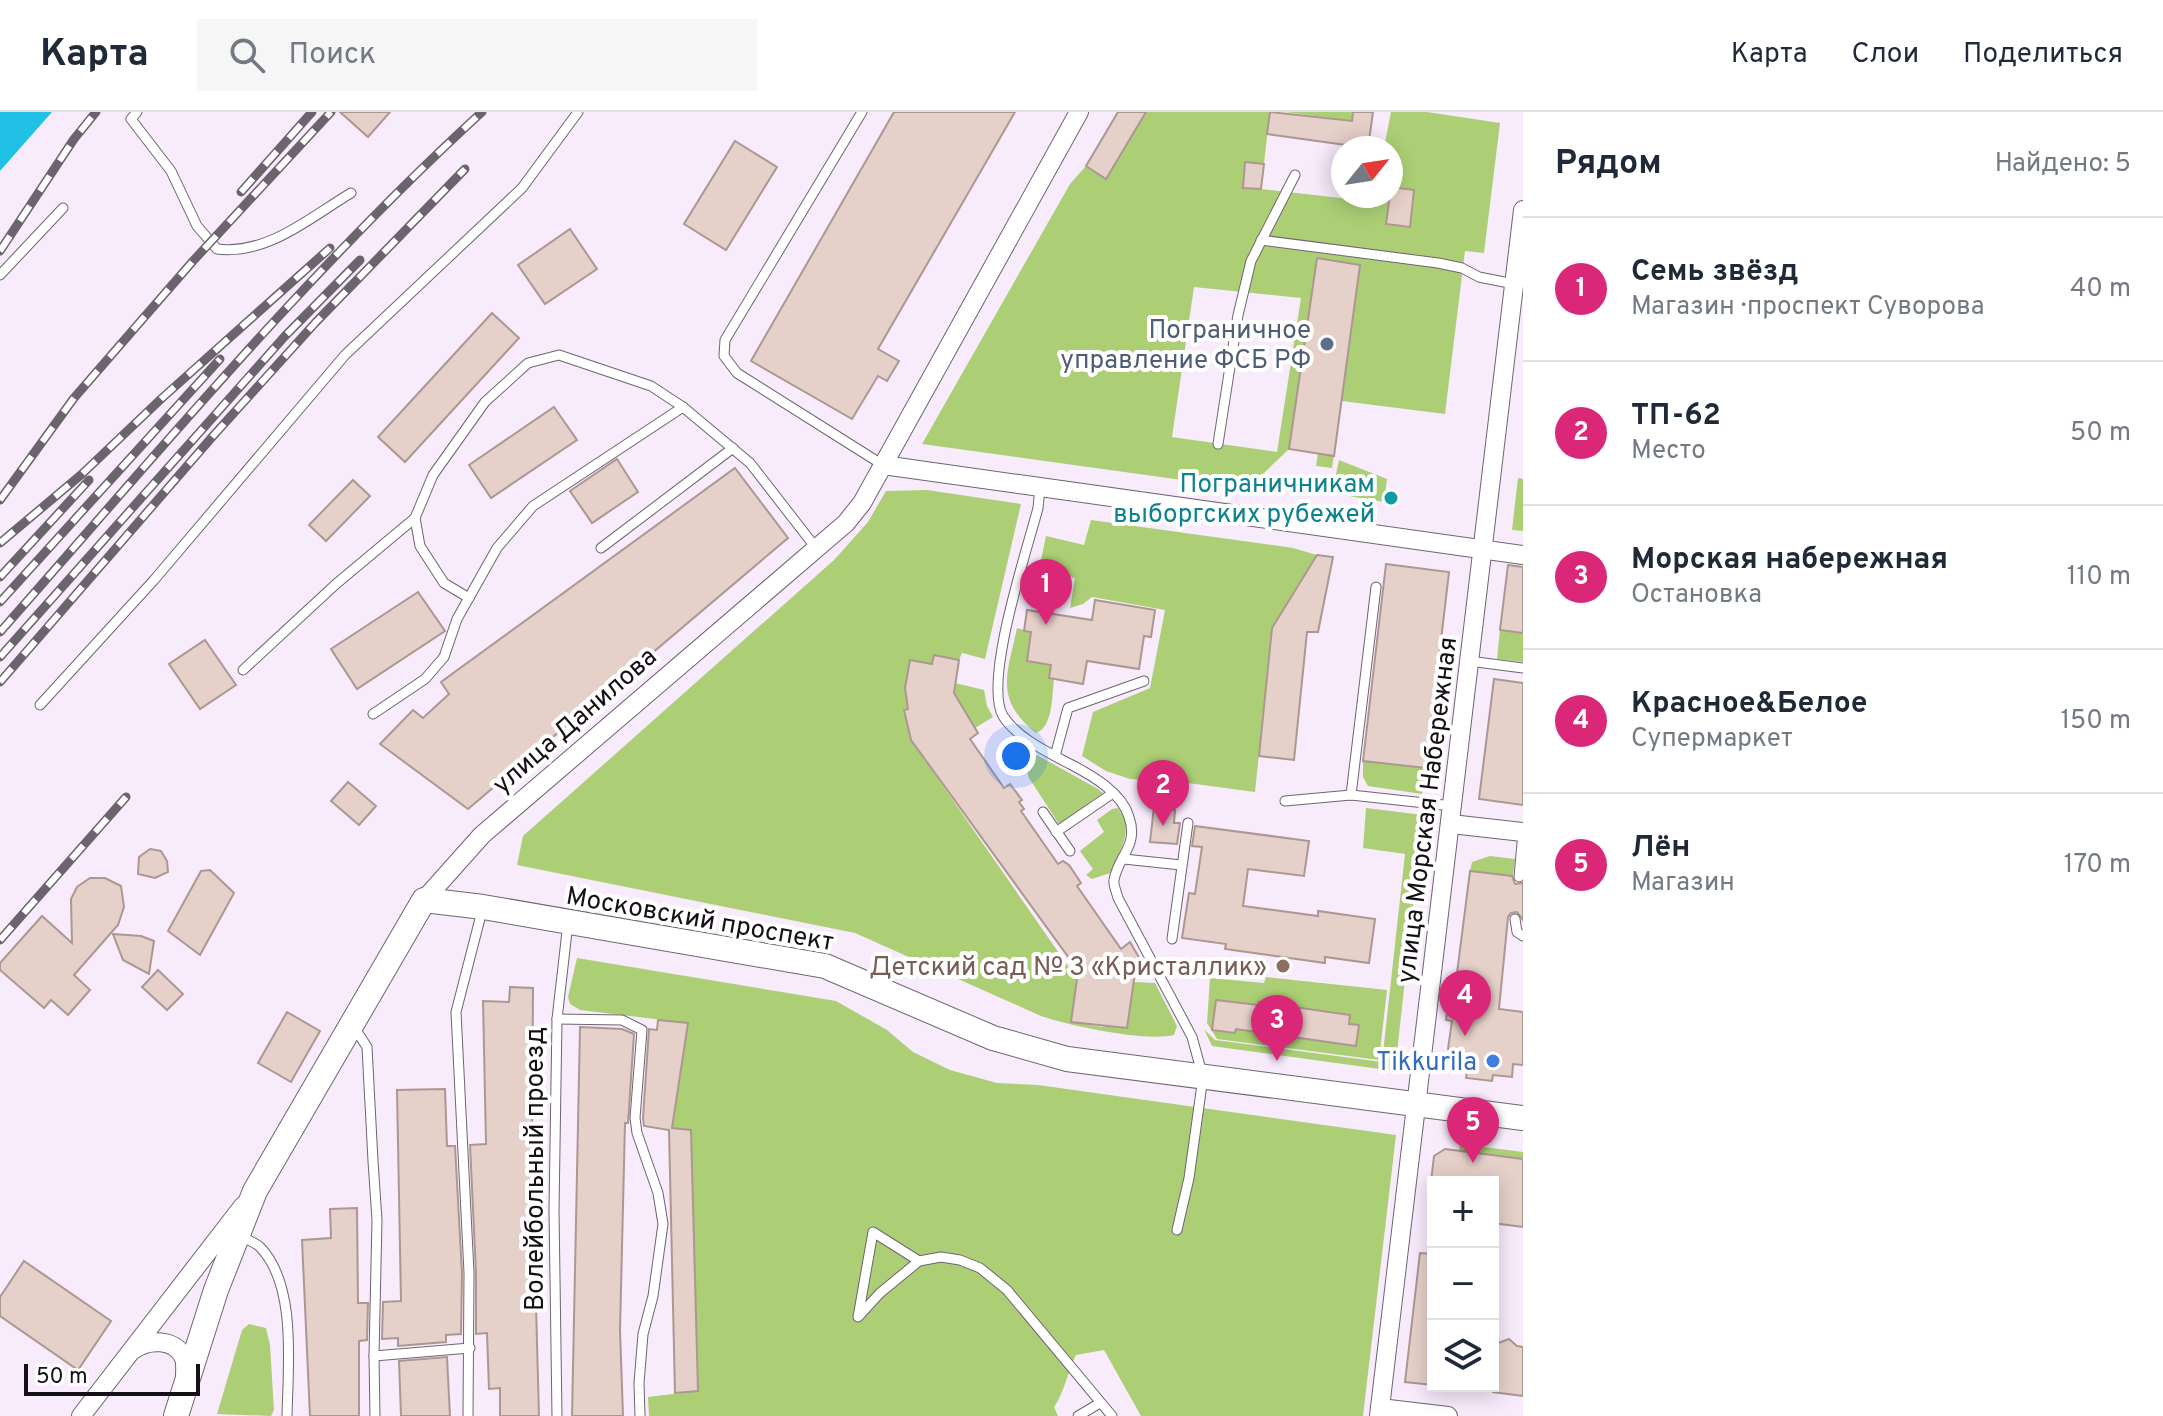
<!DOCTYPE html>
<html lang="ru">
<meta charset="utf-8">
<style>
body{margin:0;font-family:Overpass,sans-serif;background:#f6f6f7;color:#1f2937}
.controls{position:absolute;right:24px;bottom:24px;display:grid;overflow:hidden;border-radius:0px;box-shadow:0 4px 20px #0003}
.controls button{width:72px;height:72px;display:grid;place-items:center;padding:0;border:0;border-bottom:2px solid #e0e1e3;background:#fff;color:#1f2937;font:40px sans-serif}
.compass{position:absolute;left:1331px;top:24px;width:72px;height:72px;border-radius:50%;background:#fff;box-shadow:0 4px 20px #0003;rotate:60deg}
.scale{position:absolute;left:24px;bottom:20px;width:176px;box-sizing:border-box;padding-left:8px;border:4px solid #141015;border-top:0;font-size:22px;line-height:28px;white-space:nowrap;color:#141015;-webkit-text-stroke:6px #fff;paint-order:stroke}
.you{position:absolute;left:1016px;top:644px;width:28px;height:28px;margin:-20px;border:6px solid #fff;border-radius:50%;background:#1a73e8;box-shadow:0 0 0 12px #1a73e833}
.badge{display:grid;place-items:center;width:52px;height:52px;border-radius:50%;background:#db2777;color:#fff;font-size:26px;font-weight:700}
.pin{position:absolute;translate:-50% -66px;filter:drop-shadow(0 2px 4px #0008)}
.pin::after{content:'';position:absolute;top:42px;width:28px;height:24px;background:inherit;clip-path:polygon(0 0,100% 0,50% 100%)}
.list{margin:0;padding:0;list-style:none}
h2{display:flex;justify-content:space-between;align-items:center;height:104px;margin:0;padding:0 32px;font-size:34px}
h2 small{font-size:26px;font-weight:400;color:#747a83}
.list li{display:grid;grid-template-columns:52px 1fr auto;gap:24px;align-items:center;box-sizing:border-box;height:144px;padding:0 32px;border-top:2px solid #e0e1e3}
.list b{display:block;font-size:30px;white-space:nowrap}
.list p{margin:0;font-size:26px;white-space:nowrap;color:#747a83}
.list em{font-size:26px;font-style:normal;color:#747a83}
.icon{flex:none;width:44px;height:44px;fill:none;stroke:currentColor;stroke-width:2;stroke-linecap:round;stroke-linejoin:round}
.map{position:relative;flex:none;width:1523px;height:1304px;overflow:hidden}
header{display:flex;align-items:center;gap:48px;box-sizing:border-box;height:112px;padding:0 40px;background:#fff;border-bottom:2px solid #e0e1e3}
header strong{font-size:38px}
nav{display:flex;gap:44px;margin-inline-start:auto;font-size:28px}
.search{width:560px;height:72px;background:#f6f6f7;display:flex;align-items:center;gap:20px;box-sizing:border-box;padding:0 28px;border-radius:0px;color:#747a83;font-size:30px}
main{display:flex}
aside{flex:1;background:#fff}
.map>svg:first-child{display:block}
.green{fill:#accf75;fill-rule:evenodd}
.water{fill:#20c1e4}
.building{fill:#e6d0ca;stroke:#ac9791;stroke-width:2}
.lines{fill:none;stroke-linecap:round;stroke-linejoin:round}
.service-casing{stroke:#6f6472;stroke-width:11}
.minor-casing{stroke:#6f6472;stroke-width:20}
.tertiary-casing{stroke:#6f6472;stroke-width:26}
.service{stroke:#fff;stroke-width:9}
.minor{stroke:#fff;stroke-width:18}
.tertiary{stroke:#fff;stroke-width:24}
.rail-casing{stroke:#6b636d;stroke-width:9}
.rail{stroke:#fff;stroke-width:6;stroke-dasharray:18;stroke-linecap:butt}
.service-dot{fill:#5c6f8a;stroke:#fff;stroke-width:3}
.culture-dot{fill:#0f9aa8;stroke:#fff;stroke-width:3}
.education-dot{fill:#8d6e63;stroke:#fff;stroke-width:3}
.shop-dot{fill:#3f7fe0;stroke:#fff;stroke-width:3}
.labels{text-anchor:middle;stroke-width:8;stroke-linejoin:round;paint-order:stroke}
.service-label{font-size:26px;fill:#4e5e75;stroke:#fff;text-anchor:end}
.culture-label{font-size:26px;fill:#0d838f;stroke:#fff;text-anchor:end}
.street-label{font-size:26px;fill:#141015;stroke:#fff}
.education-label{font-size:26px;fill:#785e54;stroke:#fff;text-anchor:end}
.shop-label{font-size:26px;fill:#366cbe;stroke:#fff;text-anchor:end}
</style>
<header>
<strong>Карта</strong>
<div class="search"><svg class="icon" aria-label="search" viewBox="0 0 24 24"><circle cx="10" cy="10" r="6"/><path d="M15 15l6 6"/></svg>Поиск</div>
<nav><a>Карта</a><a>Слои</a><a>Поделиться</a></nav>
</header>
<main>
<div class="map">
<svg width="1523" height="1304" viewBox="0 0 1523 1304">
<rect width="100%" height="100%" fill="#f8ebfc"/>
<g class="green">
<path d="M1146 0H1270L1261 77 1376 90 1377 84H1391V36H1384L1391 0H1427L1500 11 1484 141 1465 139 1445 302 1342 289 1332 356 1316 354 1318 341 1289 337 1247 377 922 332 1070 72 1086 54 1106 66ZM1194 175 1301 186 1277 340 1172 325Z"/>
<path d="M1285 0H1353L1352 9Z"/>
<path d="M1339 348 1387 367 1384 390 1332 381Z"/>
<path d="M1518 366 1523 367V419L1512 418Z"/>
<path d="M927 378 1021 392 985 547 962 541 959 548 934 543 932 552 910 549 905 576 908 597 904 598 911 628 1077 867 1071 910 1103 915 1134 870 1155 871 1177 914 1174 923C1145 930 1071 914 1041 904L855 821 517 753 523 724 834 448 868 410 886 379Z"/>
<path d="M1091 408 1293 436 1317 443 1272 516 1255 680 1188 671 1130 667 1106 659 1082 644 1093 600 1150 576 1165 498 1092 485 1083 492 1070 496 1075 466 1039 458 1046 424 1084 433Z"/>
<path d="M1017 516 1031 520 1027 549 1051 553 1049 566 1054 567C1052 584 1053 615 1036 621 994 587 1007 563 1017 516Z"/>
<path d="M1500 518 1523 521V550L1497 547Z"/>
<path d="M955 571 984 578 987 594 993 605 975 616 960 591 951 596Z"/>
<path d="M1037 643 1098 677 1103 681 1059 712 1029 666 1025 653Z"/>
<path d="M1363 649 1426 656 1422 682 1368 674 1363 665Z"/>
<path d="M1118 696C1136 716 1119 740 1110 761L1092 767 1086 763 1093 757 1080 739 1104 720 1097 708 1112 697Z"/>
<path d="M1366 696 1423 703 1395 959 1212 934 1204 917 1215 928 1382 950 1405 742 1363 736Z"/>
<path d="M1490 744 1515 747 1513 764 1470 759 1472 750Z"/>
<path d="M577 846 836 889 887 918 913 940 950 958 997 971 1038 973 1396 1023 1363 1304H1141L1104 1238 1076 1243C1067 1261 1065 1279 1054 1295L1058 1304H649L648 1285 698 1279 691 1019 672 1016 688 911 580 898 570 892 568 885Z"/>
<path d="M1266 865 1387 878 1379 948 1217 927 1207 911 1210 866 1264 871Z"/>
<path d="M1460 1032 1523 1040V1047L1459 1039Z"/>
<path d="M249 1212 266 1216 270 1233 274 1298 271 1304 217 1302 242 1218Z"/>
</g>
<path class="water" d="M0 0H52L0 59Z"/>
<g class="building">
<path d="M340 0H390L368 25Z"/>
<path d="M894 0H1015L878 237 899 249 887 269 878 264 852 307 751 249Z"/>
<path d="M1118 0H1146L1106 67 1086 54Z"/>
<path d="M1270 0 1352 9 1353 0H1373L1368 36 1267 22Z"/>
<path d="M735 29 777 55 726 138 684 112Z"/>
<path d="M1245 50 1264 52 1261 77 1243 76Z"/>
<path d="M1391 75 1414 78 1410 115 1386 112Z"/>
<path d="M570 117 597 157 545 192 518 153Z"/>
<path d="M1317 146 1360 153 1334 344 1289 337Z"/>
<path d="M492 201 519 226 405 350 378 325Z"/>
<path d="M554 295 577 328 491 386 469 353Z"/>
<path d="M617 347 638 380 592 411 570 379Z"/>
<path d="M735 356 788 426 468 697 380 632 413 598 423 606 449 582 441 570Z"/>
<path d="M353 368 370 384 326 429 309 413Z"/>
<path d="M1317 443 1333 445 1318 520H1307L1294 648 1259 644 1272 516Z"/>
<path d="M1386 452 1449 460 1426 656 1363 649Z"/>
<path d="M1508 453 1523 455V521L1500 518Z"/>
<path d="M418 480 445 519 357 577 331 537Z"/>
<path d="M1095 488 1155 498 1151 525 1144 524 1139 557 1087 549 1083 572 1049 566 1051 553 1027 549 1031 520 1024 519 1027 498 1092 508Z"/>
<path d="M205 528 236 573 200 597 169 552Z"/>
<path d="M934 543 959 548 954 581 978 621 970 627 1004 676 1010 672 1022 688 1019 690 1024 697 1021 699 1058 752 1063 749 1069 753 1081 771 1077 774 1121 837 1130 830 1148 861H1135L1127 916 1071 910 1077 867 1074 853 911 628 904 598 908 597 905 576 910 548 932 552Z"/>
<path d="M1494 567 1523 571V693L1479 687Z"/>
<path d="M348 670 376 694 359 713 331 689Z"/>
<path d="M1154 695 1175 698 1174 711H1180L1177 732 1150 730Z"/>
<path d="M1195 714 1309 729 1304 764 1248 757 1243 794 1318 804V799L1375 807 1369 851 1325 845V851L1225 837 1226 832 1182 826 1189 781 1195 782 1202 735 1192 734Z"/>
<path d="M150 737 161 739 167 749 168 760 155 766 138 762 139 745Z"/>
<path d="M210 758 234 781 200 843 168 819 201 759Z"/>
<path d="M1470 759 1512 764 1515 772 1523 771V808L1517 800 1511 801 1508 805 1499 897 1523 900V953L1513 952 1512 965 1493 963 1492 969 1466 966 1467 960 1448 937 1452 909 1446 908 1449 884 1454 885Z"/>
<path d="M90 766H105L121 774 124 795 118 813 74 863 90 878 68 903 51 888 44 896 0 858V851L42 804 72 831 71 787 77 775Z"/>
<path d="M113 822 141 824 154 829 149 862 123 848Z"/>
<path d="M158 858 183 882 167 898 142 875Z"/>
<path d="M510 875 533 876 532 1045 539 1304H500V1276L489 1277 487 1221 476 1222V1161L470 1033 486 1032 483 889 509 890Z"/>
<path d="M1216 888 1258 893 1259 890 1350 903 1349 912 1359 913 1356 934 1236 917 1235 921 1212 918Z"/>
<path d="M287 900 320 919 291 970 258 951Z"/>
<path d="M658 908 688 911 672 1016 691 1018 698 1279 675 1281 669 1018 644 1014 643 1006 649 917 657 918Z"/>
<path d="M580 915 622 917 634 922 628 1011H625L620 1218 623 1304H572Z"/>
<path d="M445 977 447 1034H455L462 1161 461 1222 446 1223V1230L398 1234V1226L382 1227 383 1190 401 1189 397 978Z"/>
<path d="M1445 1037 1523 1047V1115L1493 1111V1070H1431L1434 1044Z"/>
<path d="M357 1096 358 1191H368L367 1228 359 1229V1304H310L302 1128 331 1126 330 1097Z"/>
<path d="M1420 1141 1433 1142V1273L1405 1270Z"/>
<path d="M24 1149 111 1209 78 1258 0 1204V1185Z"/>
<path d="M1509 1227 1517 1234 1523 1235V1284L1493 1280V1233Z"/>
<path d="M447 1245 450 1304H401L399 1249Z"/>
</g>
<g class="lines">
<defs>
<g id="service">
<path d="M137 0 131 7 171 59 197 114 217 137C268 143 309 106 351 81"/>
<path d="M862 0 725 228 724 244 737 261 883 353"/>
<path d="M1261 128 1438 151 1462 156 1479 165 1514 172"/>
<path d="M0 163 63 96"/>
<path d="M1218 332 1238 203 1251 149 1295 63"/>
<path d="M1040 376 1038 396C1027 438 983 570 1003 604 1017 626 1049 641 1072 653 1093 664 1122 681 1129 705 1139 734 1118 744 1114 768 1113 773 1117 781 1118 786L1192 925 1203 965 1189 1066 1177 1118"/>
<path d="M415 406 420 434 444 471 469 486"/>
<path d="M601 436 733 336"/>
<path d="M1469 549 1523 556"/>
<path d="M243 558 336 472 415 406 433 363 485 290 528 251 559 243 651 274 683 295 750 351 816 436"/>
<path d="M40 593 154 468 345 243 522 76 578 0"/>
<path d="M373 602 425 567 444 545 457 507 497 436 533 394 683 295"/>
<path d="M1055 644 1068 596 1144 569"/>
<path d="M1351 683 1376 475"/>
<path d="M1285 689 1351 683 1453 694"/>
<path d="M1043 700 1070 739"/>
<path d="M1056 720 1113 681"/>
<path d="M1124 747 1181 753"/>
<path d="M1519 765 1523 720"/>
<path d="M1515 807 1517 820 1523 824"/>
<path d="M1172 827 1188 711"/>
<path d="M557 907 622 908 642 918 635 1006 637 1021 658 1081 663 1112 653 1184 643 1222 639 1271 640 1304"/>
<path d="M354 915 367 935 373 1049 377 1108 374 1244 375 1304"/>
<path d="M238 1123C245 1127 255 1130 260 1135 297 1173 288 1254 287 1304"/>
<path d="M919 1149 873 1120 858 1205 880 1181 919 1149 941 1145 960 1148 980 1156 1007 1178 1112 1304"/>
<path d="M374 1244 470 1236"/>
<path d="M468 1304 469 1161 456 900 483 795"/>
<path d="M557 1304 554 1098 557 907 568 811"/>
<path d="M1078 1304 1100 1291"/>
</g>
<g id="minor">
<path d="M883 353 1523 443"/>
<path d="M1451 712 1523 720"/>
<path d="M424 788 482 723 846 411 862 391 1079 0"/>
<path d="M133 1238C148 1227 175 1226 184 1246 186 1252 185 1260 185 1266"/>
<path d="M1380 1296 1448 1304"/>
<path d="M81 1304 243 1094"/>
<path d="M1379 1304 1523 98"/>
</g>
<path id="tertiary" d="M176 1304 216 1178 255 1079 424 788 483 795 825 854 993 926 1067 947 1523 1006"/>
</defs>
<use href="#service" class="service-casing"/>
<use href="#minor" class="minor-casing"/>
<use href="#tertiary" class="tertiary-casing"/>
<use href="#service" class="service"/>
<use href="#minor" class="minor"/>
<use href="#tertiary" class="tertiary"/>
<defs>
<g id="rail">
<path d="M241 80 312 0"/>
<path d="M0 139 74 27 96 0"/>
<path d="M0 388 74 286 193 149 331 0"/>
<path d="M0 431 82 362 161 287 330 136"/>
<path d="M0 465 89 368"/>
<path d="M0 490 220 247"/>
<path d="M0 520C156 343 308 159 482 0"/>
<path d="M0 545 285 224 360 148"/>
<path d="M0 570 213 324 316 210 465 57"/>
<path d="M0 828 126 685"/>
</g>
</defs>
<use href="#rail" class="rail-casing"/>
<use href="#rail" class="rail"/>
</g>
<circle class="service-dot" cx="1327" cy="232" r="8"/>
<circle class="culture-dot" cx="1391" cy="386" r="8"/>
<circle class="education-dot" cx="1283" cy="854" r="8"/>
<circle class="shop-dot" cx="1493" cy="949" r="8"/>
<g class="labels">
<g class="service-label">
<text x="1311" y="226">Пограничное<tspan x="1311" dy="30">управление ФСБ РФ</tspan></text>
</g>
<g class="culture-label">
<text x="1375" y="380">Пограничникам<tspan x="1375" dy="30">выборгских рубежей</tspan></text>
</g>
<g class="street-label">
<text transform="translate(574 608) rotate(-41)" y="9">улица Данилова</text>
<text transform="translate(1426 698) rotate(-83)" y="9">улица Морская Набережная</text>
<text transform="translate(700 806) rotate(10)" y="9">Московский проспект</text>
<text transform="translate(534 1057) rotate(-90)" y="9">Волейбольный проезд</text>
</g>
<g class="education-label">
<text x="1267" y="863">Детский сад № 3 «Кристаллик»</text>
</g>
<g class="shop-label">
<text x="1477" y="958">Tikkurila</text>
</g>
</g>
</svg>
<div class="controls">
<button>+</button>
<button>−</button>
<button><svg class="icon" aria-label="layers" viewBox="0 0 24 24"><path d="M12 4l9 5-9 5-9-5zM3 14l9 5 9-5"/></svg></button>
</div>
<svg class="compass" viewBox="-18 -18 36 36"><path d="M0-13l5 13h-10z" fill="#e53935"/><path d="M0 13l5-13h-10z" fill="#747a83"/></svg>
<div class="scale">50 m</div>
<div class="you"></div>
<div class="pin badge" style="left:1046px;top:513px">1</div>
<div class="pin badge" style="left:1163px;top:714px">2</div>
<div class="pin badge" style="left:1277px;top:949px">3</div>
<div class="pin badge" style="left:1465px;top:924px">4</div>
<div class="pin badge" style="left:1473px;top:1051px">5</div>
</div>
<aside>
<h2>Рядом<small>Найдено: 5</small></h2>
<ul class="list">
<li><span class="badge">1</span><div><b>Семь звёзд</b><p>Магазин · проспект Суворова</p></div><em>40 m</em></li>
<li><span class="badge">2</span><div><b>ТП-62</b><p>Место</p></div><em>50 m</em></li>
<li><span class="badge">3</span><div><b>Морская набережная</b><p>Остановка</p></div><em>110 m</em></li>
<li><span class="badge">4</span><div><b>Красное&amp;Белое</b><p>Супермаркет</p></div><em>150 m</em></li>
<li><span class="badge">5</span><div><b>Лён</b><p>Магазин</p></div><em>170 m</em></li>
</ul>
</aside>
</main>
